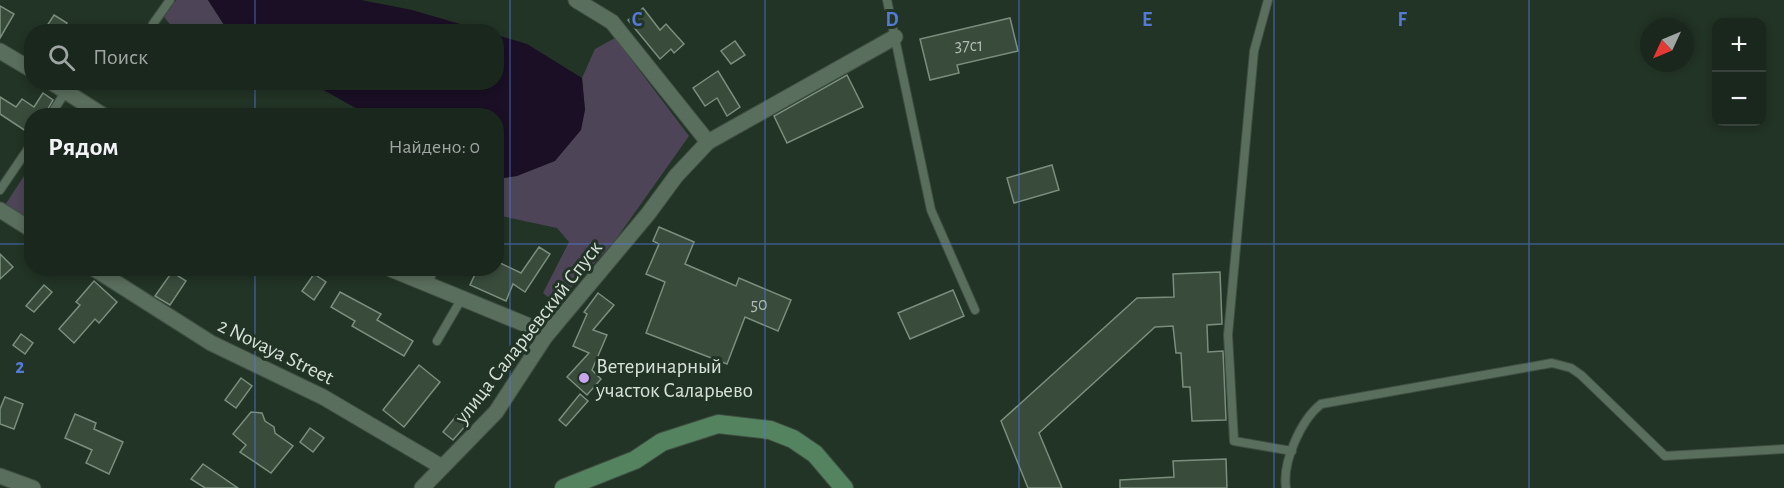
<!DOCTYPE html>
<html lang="ru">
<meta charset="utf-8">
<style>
body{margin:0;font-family:"Alegreya Sans",sans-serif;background:#273329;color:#f1f3f6}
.controls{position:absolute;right:18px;top:18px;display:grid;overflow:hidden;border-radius:12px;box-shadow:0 3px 9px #0003}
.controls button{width:54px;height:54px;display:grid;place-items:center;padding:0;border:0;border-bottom:2px solid #38443b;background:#1a271c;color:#f1f3f6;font:30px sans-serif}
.compass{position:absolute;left:1640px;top:18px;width:54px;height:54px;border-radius:50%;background:#1a271c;box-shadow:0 3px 9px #0003;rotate:226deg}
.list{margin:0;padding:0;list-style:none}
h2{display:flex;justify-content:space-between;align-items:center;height:78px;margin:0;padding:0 24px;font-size:26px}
h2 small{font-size:20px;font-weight:400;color:#9fa5a3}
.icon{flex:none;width:33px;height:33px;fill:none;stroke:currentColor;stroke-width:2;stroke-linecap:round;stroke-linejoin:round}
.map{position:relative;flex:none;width:1784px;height:488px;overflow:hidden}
.search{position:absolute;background:#1a271c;box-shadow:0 3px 9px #0003;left:24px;top:24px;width:480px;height:66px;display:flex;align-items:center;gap:15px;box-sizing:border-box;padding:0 21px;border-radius:24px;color:#9fa5a3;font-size:22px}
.panel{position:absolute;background:#1a271c;box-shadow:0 3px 9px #0003;left:24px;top:108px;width:480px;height:168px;border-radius:24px}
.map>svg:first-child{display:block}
.green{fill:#4d4557}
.water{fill:#1a0f24}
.building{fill:#394c3c;stroke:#7a8e7d;stroke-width:1.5}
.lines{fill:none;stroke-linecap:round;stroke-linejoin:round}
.lane-casing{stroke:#404f43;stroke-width:10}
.street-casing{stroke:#404f43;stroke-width:17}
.secondary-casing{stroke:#404f43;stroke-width:20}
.lane{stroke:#5a6e5d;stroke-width:8}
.street{stroke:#5a6e5d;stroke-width:15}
.secondary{stroke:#548360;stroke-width:18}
.grid{fill:none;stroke:#547ad8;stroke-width:1.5;stroke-opacity:0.55}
.poi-dot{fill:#c9a5ee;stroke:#223426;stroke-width:2}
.labels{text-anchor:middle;stroke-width:6;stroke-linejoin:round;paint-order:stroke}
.number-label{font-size:18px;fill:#afbcb1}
.street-label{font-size:21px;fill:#d6e1d8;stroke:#223426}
.poi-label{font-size:21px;fill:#d6e1d8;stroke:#223426;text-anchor:start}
.grid-label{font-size:20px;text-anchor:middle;font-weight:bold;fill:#547ad8;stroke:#223426;stroke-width:6;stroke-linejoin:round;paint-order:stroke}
</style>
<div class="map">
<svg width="1784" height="488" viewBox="0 0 1784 488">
<rect width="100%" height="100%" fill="#223426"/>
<g class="green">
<path d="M176 0H208L228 31C209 32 193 27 174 29L164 17Z"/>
<path d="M615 38 689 136 614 242 556 304 543 293 569 242 557 228 497 215V179L517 176 585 110 582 78 595 49Z"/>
<path d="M28 170 31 172 32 222 5 205Z"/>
</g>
<g class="water">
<path d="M208 0H361L412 10 484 31H228Z"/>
<path d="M497 35 527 44 582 78 585 110 581 130 555 161 517 176 497 179 496 116 368 115 311 83 496 82Z"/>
</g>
<g class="building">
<path d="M0 6 14 14 0 38Z"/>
<path d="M643 8 660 30 666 24 684 44 674 53 671 49 660 59 628 20Z"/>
<path d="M54 15 67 23 62 32H43Z"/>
<path d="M1010 18 1018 51 957 65 959 73 930 80 920 39Z"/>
<path d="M735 41 745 55 731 64 721 51Z"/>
<path d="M718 71 740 107 727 116 717 98 705 106 693 88Z"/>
<path d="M847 75 863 107 787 143 774 116Z"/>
<path d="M43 93 53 100 44 116H32V135L0 114V97L16 107 22 99 34 107Z"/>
<path d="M1052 165 1059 190 1014 203 1007 178Z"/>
<path d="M659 227 694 242 685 264 736 286 739 278 791 300 778 331 745 317 727 364 646 333 665 282 646 274 659 244 653 241Z"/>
<path d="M539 247 550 254 525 292 513 284 506 301 470 285 478 268H496V261L521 273Z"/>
<path d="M0 254 13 267 0 279Z"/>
<path d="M172 272 186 281 170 305 155 296Z"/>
<path d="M1220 272 1222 324 1207 325 1208 352 1223 351 1226 420 1192 421 1190 387H1183L1181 353H1176L1173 326 1155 327 1039 433 1062 488H1028L1001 421 1137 298 1174 297 1173 274Z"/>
<path d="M314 274 326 282 314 300 302 291Z"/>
<path d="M94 281 117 302 99 323 95 319 74 343 59 329 80 305 76 302Z"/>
<path d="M44 285 52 292 34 312 26 306Z"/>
<path d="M953 290 964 316 910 339 898 313Z"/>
<path d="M340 292 381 314 377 320 413 341 404 356 352 326 355 321 331 307Z"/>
<path d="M598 293 614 305 593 330 607 335 592 370 601 379 587 395 567 377 589 353 573 346 587 314 584 312Z"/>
<path d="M21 334 33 343 25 354 13 345Z"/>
<path d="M419 365 440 382 404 427 383 410Z"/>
<path d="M241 378 252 386 236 408 225 400Z"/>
<path d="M580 394 588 401 566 426 559 420Z"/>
<path d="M5 397 23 404 14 429 0 424V409Z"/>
<path d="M251 412 262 413 265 421 274 427 275 433 293 446 271 473 240 452 246 445 233 434Z"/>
<path d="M75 414 96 423 94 429 123 442 109 474 86 463 92 450 65 438Z"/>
<path d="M457 415 467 424 453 440 443 432Z"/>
<path d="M310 428 324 438 313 452 300 442Z"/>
<path d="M1226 459 1227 488H1120V480L1174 477 1173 461Z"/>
<path d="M203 464 238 488H205L191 479Z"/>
</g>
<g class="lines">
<defs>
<g id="lane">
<path d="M887 0 931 210 975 310"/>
<path d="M1268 0 1254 51 1228 335 1234 441 1292 451"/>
<path d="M153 24 170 0"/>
<path d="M50 116 66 91"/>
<path d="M0 190 32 143"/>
<path d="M428 284 434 268"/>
<path d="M437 341 462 298"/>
<path d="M1286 488C1282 462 1301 420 1321 404L1552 363 1571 368 1581 375 1665 456 1784 449"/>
</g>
<g id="street">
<path d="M576 0 612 22 708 142"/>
<path d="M0 51 32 70"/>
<path d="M51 82 104 116"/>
<path d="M0 210 32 230"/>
<path d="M93 268 211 343 323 397 442 467"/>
<path d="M388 268 527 325 545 337"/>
<path d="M0 476 33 488"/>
<path d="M422 488 496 412 545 337 648 214 676 176 708 142 895 37"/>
</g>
<path id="secondary" d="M564 488 635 460 662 442 718 424 770 430 793 439 815 454 844 488"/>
</defs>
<use href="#lane" class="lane-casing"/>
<use href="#street" class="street-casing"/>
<use href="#secondary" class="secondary-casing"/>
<use href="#lane" class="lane"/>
<use href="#street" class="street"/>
<use href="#secondary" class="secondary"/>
</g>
<path class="grid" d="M255 0V32M510 0V488M765 0V488M1019 0V488M1274 0V488M1529 0V488M255 82V116M0 244H32M496 244H1784M255 268V488"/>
<circle class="poi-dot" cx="584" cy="378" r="6"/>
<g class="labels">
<g class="number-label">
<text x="969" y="51">37с1</text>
<text x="759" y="310">50</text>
</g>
<g class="street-label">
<text transform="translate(528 332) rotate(-52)" y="7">улица Саларьевский Спуск</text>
<text transform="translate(276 351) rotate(26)" y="7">2 Novaya Street</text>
</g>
<g class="poi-label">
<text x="596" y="373">Ветеринарный<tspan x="596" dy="24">участок Саларьево</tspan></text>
</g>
</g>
<g class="grid-label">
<text x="637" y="26">C</text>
<text x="892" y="26">D</text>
<text x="1147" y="26">E</text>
<text x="1402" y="26">F</text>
<text x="20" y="373">2</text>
</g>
</svg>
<div class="controls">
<button>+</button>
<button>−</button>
</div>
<svg class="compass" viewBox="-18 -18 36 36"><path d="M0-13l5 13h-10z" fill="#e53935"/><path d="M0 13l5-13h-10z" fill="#9fa5a3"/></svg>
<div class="search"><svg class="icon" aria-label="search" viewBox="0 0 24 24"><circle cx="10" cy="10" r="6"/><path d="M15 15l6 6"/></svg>Поиск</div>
<section class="panel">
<h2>Рядом<small>Найдено: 0</small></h2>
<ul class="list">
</ul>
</section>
</div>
